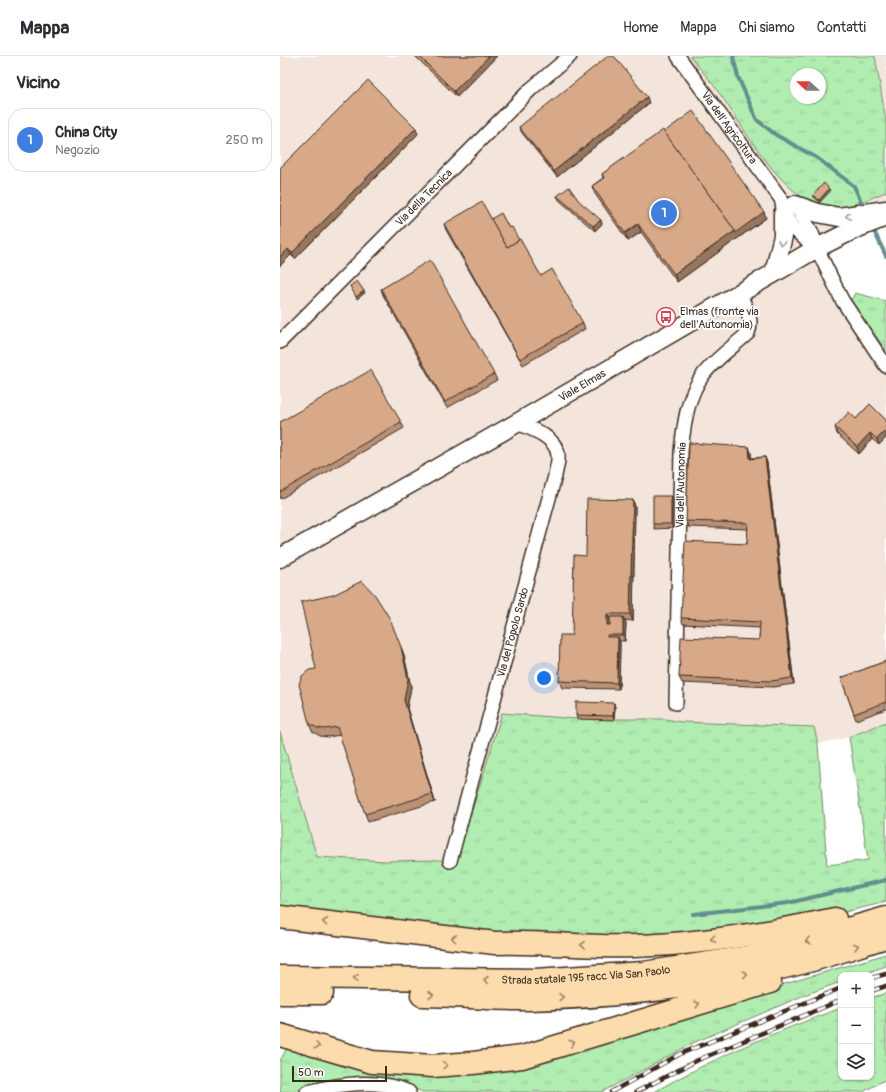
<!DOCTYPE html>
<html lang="it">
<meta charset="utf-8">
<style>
body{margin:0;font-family:Pangolin,sans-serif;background:#f2f2f3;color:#2b2b33}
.controls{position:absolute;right:12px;bottom:12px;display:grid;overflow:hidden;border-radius:8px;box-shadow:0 1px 3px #0004}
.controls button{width:36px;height:36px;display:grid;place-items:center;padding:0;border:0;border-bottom:1px solid #e1e1e2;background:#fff;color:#2b2b33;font:20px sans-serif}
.compass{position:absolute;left:510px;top:12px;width:36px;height:36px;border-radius:50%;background:#fff;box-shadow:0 1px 3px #0004;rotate:292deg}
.scale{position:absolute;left:12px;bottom:10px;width:95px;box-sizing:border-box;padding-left:4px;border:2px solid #3b2a1e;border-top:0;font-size:11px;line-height:14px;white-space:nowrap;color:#3b2a1e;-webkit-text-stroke:3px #fff;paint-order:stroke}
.you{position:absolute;left:264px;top:622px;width:14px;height:14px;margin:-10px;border:3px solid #fff;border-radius:50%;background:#1a73e8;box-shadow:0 0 0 6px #1a73e833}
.badge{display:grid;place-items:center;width:26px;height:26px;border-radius:50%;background:#0b8043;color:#fff;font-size:13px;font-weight:700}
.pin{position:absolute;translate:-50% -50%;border:2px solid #fff;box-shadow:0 1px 4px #0006}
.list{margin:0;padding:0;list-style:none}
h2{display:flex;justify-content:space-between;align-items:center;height:52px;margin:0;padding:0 16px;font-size:17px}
h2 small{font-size:13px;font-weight:400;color:#7c7c81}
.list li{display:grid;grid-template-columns:26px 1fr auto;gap:12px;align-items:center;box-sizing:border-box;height:64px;margin:0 8px 8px;padding:0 8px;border:1px solid #e1e1e2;border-radius:16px}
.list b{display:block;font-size:15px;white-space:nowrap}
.list p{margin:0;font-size:13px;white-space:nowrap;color:#7c7c81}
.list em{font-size:13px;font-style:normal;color:#7c7c81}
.icon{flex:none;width:22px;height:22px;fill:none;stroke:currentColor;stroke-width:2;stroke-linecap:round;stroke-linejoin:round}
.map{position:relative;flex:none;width:606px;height:1036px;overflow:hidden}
header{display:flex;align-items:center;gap:24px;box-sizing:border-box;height:56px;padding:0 20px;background:#fff;border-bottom:1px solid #e1e1e2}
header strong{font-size:19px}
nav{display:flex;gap:22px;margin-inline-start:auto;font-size:14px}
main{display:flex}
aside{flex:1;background:#fff}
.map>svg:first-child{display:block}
.built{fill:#f3e5dc}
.grass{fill:url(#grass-tufts);stroke:#768b68;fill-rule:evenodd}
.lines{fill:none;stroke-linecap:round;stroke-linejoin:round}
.stream{stroke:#648e8e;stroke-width:4}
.street-casing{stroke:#3b2a1e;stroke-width:16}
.secondary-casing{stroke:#3b2a1e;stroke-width:21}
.highway-casing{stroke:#3b2a1e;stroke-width:25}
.street{stroke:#fff;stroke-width:13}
.secondary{stroke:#fff;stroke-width:18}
.highway{stroke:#fcdcac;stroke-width:22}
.rail-casing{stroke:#3b2a1e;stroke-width:4.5}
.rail{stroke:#fff;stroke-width:3;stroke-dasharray:9;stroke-linecap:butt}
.wall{fill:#b99176;stroke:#3b2a1e}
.shaded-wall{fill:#967660;stroke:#3b2a1e}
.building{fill:#d7a989;stroke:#3b2a1e}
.oneway{stroke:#a79f9a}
.oneway2{stroke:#9c8365}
.labels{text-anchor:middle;stroke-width:3.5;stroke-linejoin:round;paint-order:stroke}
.street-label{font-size:11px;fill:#3b2a1e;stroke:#fff}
.poi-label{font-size:11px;fill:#3b2a1e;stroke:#fff;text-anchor:start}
</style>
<header>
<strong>Mappa</strong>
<nav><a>Home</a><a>Mappa</a><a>Chi siamo</a><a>Contatti</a></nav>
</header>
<main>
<aside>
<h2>Vicino<small></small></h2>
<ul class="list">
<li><span class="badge" style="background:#3f7fe0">1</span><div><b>China City</b><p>Negozio</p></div><em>250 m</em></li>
</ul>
</aside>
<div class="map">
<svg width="606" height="1036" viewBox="0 0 606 1036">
<defs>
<pattern id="grass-tufts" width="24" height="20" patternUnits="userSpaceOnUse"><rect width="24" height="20" fill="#b1ecb1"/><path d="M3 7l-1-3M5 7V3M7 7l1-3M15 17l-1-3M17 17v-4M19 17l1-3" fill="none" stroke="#99cb98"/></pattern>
</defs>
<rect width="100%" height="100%" fill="#fff"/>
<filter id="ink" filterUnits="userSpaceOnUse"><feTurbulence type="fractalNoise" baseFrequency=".025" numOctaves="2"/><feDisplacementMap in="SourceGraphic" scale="8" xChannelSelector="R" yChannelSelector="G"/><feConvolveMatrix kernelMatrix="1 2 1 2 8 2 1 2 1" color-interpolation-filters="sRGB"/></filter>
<g filter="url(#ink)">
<g class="built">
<path d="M0 0H410L439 36 565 152 606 136V169L568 186 553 196 550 202 571 244 606 295V666L569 681 538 688 534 671 401 666 385 663H297L222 657 176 807 160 804 105 805 37 801 0 676Z"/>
<path d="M595 0H606V65Z"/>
</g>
<g class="grass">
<path d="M410 0H595L606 65V136C587 143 567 155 545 151 503 144 464 72 440 38 431 25 420 13 410 0ZM516 18H540V42H516Z"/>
<path d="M575 237 606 245V295L571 244Z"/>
<path d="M222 657 297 663H385L401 666 534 671 538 688 547 809 588 804 569 681 606 666V846L557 858 401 881H238L0 850V676L37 801 105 805 160 804 176 807Z"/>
<path d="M606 898V910L581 919H561V926L527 938 413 987 322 1036H142C109 1019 74 1020 39 1028 27 1031 13 1036 0 1036V1005L7 992 60 1009 146 1018 498 930Z"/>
<path d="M606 937V1023L583 1036H374C433 1002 497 975 561 952V1021H591V942Z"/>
</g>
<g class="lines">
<g class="stream">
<path d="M453 0 458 21 477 64 496 79 537 102 574 130 583 150"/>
<path d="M595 177 606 200"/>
<path d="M413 858 508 847 606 824"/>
</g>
<defs>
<g id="street">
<path id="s1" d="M398 0 501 143C505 166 518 179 537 192"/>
<path d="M513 148 515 149 531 175 542 203 562 244 606 310"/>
<path id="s2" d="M0 286 251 33 290 0"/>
<path id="s3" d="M396 647 401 395C404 369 407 340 423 319 435 303 453 291 468 277 474 263 465 250 459 237"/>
<path id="s4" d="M170 805 275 420C276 413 279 405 278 399 276 381 252 373 237 367"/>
<path d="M27 1036C60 1028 96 1022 129 1036"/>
</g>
<g id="secondary">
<path d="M515 149 538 157 559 161 606 154"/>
<path d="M494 217 503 180V158"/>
<path id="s5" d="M0 502 237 367 537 192 573 174 606 161"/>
</g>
<g id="highway">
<path d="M0 861 215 887C261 885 308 892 354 890 422 888 489 877 555 863"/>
<path id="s6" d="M0 921 255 924 363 917 470 901 606 862"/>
<path d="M0 937H42"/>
<path d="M142 939C177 939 213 944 248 943 341 941 435 929 525 906 552 899 579 889 606 881"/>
<path d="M0 979 92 1006 153 1010 193 1007 242 1001 490 926"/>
</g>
</defs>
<use href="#street" class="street-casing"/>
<use href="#secondary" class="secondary-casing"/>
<use href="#highway" class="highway-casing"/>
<use href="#street" class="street"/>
<use href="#secondary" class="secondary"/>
<use href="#highway" class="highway"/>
<defs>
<g id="rail">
<path d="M591 922 606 918"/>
<path d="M591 935 606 930"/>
<path d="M331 1036 400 998 561 932"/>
<path d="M356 1036 418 1004 561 944"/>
</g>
</defs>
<use href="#rail" class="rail-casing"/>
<use href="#rail" class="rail"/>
</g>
<g class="wall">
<path d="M135 0H217L177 41Z"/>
<path d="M369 47 277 121 242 77 239 71Z"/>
<path d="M384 76 484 156 486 162 397 226 361 176 348 185 315 138 312 130 323 122 322 118Z"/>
<path d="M138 78 15 203 11 199 0 210V112Z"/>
<path d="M550 135 540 146 534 141 533 139Z"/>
<path d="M277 140 299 145 322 168 315 175 279 144Z"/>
<path d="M211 163 229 172 261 220 303 267 305 273 243 309 166 174 164 168Z"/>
<path d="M101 233 214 318 217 324 167 352 103 239Z"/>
<path d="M590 348 599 389 592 383 579 398 557 378 555 371 576 363Z"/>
<path d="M0 366H121L124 372 0 443Z"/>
<path d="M469 391 471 397V402L485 401 487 407 514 628 493 631 402 627 399 621 479 584 480 572 403 568 401 562 467 488 468 473 408 471 406 465Z"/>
<path d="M391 440 393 444V472L374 473 373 468Z"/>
<path d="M355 450 353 565 345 564 346 567 345 585H339L340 587 339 633 282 632 279 625 292 579 306 500Z"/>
<path d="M121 591 124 599 131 631 127 652 155 746 88 766 60 679 48 681 40 680 32 675 29 667Z"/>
<path d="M606 605V653L576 664 561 622Z"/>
<path d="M335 651 334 664 297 663 296 659Z"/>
</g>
<g class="shaded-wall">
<path d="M209 0H217L177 41 174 35Z"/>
<path d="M367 41 369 47 277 121 274 115Z"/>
<path d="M136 72 138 78 15 203 12 197Z"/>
<path d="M549 133 550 135 540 146 539 144Z"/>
<path d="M484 156 486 162 397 226 394 218 455 175Z"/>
<path d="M321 164 322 168 315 175 313 170Z"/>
<path d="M358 168 361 176 348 185 345 177Z"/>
<path d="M8 193 11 199 0 210V201Z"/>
<path d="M84 235 85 237 77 243 76 241Z"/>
<path d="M606 374V382L599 389 597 383Z"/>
<path d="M590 377 592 383 579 398 577 391Z"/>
<path d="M469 391 471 397 472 409 470 403Z"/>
<path d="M485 401 487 407 514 628 512 622Z"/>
<path d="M391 440 393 444V472L391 468Z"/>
<path d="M353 444 355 450 353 565 350 558Z"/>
<path d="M327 558 330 564V575L327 569Z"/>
<path d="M343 561 346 567 345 585 343 579Z"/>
<path d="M338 581 340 587 339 633 337 627Z"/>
<path d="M121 591 124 599 131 631 127 652 155 746 124 644Z"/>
<path d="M334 647 335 651 334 664 333 660Z"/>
</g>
<g class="building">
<path d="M139 0H209L174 35Z"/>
<path d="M328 0H334L367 41 274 115 239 71Z"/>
<path d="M88 24 136 72 12 197 8 193 0 201V112Z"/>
<path d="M413 55 484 156 455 177V175L384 76Z"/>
<path d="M383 74 455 175 394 218 358 168 345 177 312 130 324 122 322 118Z"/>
<path d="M544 127 549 133 539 144 533 139Z"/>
<path d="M289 131 299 145 321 164 313 170 277 140Z"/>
<path d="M202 146 227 191 240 183 261 220 272 213 303 267 240 303 164 168Z"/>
<path d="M221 157 229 172 232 171 239 184 227 191 211 163Z"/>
<path d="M150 204 214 318 165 346 101 233Z"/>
<path d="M77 225 84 235 76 241 70 230Z"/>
<path d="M91 314 121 366 0 436V366Z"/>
<path d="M590 348 606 364V374L597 383 590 377 577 391 555 371 569 356 576 363Z"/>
<path d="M409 387 469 391 470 403 485 401 512 622 491 625 399 621 401 581 479 584 480 566 401 562 405 485 467 488 468 467 406 465Z"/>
<rect x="373" y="440" width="18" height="28"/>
<path d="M307 443 353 444 350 558H327V569H330V561H343V579H327V581H338L337 627 279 625 280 579H292L294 499 306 500Z"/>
<path d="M82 525 95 539 110 563 121 591 128 623 124 644 152 738 85 758 57 671 45 673 37 672 29 667 19 628 22 620 29 614 36 613 21 546 53 539Z"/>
<path d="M606 605V646L574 658 561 622Z"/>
<path d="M296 646 334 647 333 660 296 659Z"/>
</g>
<defs><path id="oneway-chevron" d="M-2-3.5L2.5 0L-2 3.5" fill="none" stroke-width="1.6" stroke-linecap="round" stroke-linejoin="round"/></defs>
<g class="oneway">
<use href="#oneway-chevron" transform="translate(568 160) rotate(172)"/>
<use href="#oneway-chevron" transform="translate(501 187) rotate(101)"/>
</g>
<g class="oneway2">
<use href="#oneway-chevron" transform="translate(45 866) rotate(-173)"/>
<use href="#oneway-chevron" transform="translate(174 882) rotate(-173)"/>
<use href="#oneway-chevron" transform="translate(433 883) rotate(173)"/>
<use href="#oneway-chevron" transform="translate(528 885) rotate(165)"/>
<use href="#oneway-chevron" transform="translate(303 889) rotate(-179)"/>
<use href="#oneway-chevron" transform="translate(576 890) rotate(-17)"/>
<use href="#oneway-chevron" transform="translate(465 918) rotate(-12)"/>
<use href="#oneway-chevron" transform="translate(76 922) rotate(-179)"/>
<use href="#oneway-chevron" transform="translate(206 924) rotate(180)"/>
<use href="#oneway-chevron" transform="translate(151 939) rotate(1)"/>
<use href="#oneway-chevron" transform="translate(281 941) rotate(-3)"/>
<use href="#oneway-chevron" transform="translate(417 948) rotate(-17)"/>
<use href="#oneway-chevron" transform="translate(292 987) rotate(-17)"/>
<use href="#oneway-chevron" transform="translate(37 990) rotate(16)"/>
<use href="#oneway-chevron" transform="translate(165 1009) rotate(-4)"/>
</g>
</g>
<defs>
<symbol id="bus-ring" viewBox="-11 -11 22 22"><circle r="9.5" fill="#fff" stroke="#d1495b" stroke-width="1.5"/><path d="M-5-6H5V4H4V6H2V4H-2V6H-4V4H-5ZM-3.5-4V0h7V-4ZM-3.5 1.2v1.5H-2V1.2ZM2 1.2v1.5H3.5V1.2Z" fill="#d1495b"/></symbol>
</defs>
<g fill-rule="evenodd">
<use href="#bus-ring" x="375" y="250" width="22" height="22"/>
</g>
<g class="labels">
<g class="street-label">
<text dy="4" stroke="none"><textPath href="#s1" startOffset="88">Via dell'Agricoltura</textPath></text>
<text dy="4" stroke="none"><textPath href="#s2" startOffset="204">Via della Tecnica</textPath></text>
<text dy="4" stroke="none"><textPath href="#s5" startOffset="348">Viale Elmas</textPath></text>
<text dy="4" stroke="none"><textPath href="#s3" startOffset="218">Via dell'Autonomia</textPath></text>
<text dy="4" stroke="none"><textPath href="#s4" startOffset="237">Via del Popolo Sardo</textPath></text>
<text dy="4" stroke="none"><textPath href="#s6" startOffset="306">Strada statale 195 racc Via San Paolo</textPath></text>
</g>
<g class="poi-label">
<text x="400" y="259">Elmas (fronte via<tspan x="400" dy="13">dell'Autonomia)</tspan></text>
</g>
</g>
</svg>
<div class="controls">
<button>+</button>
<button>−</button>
<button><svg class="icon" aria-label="layers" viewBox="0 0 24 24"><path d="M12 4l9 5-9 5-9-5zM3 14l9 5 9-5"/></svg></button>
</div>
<svg class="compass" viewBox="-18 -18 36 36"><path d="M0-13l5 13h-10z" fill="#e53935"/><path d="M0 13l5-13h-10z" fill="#7c7c81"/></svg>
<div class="scale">50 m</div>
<div class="you"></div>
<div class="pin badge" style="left:384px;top:157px;background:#3f7fe0">1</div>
</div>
</main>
